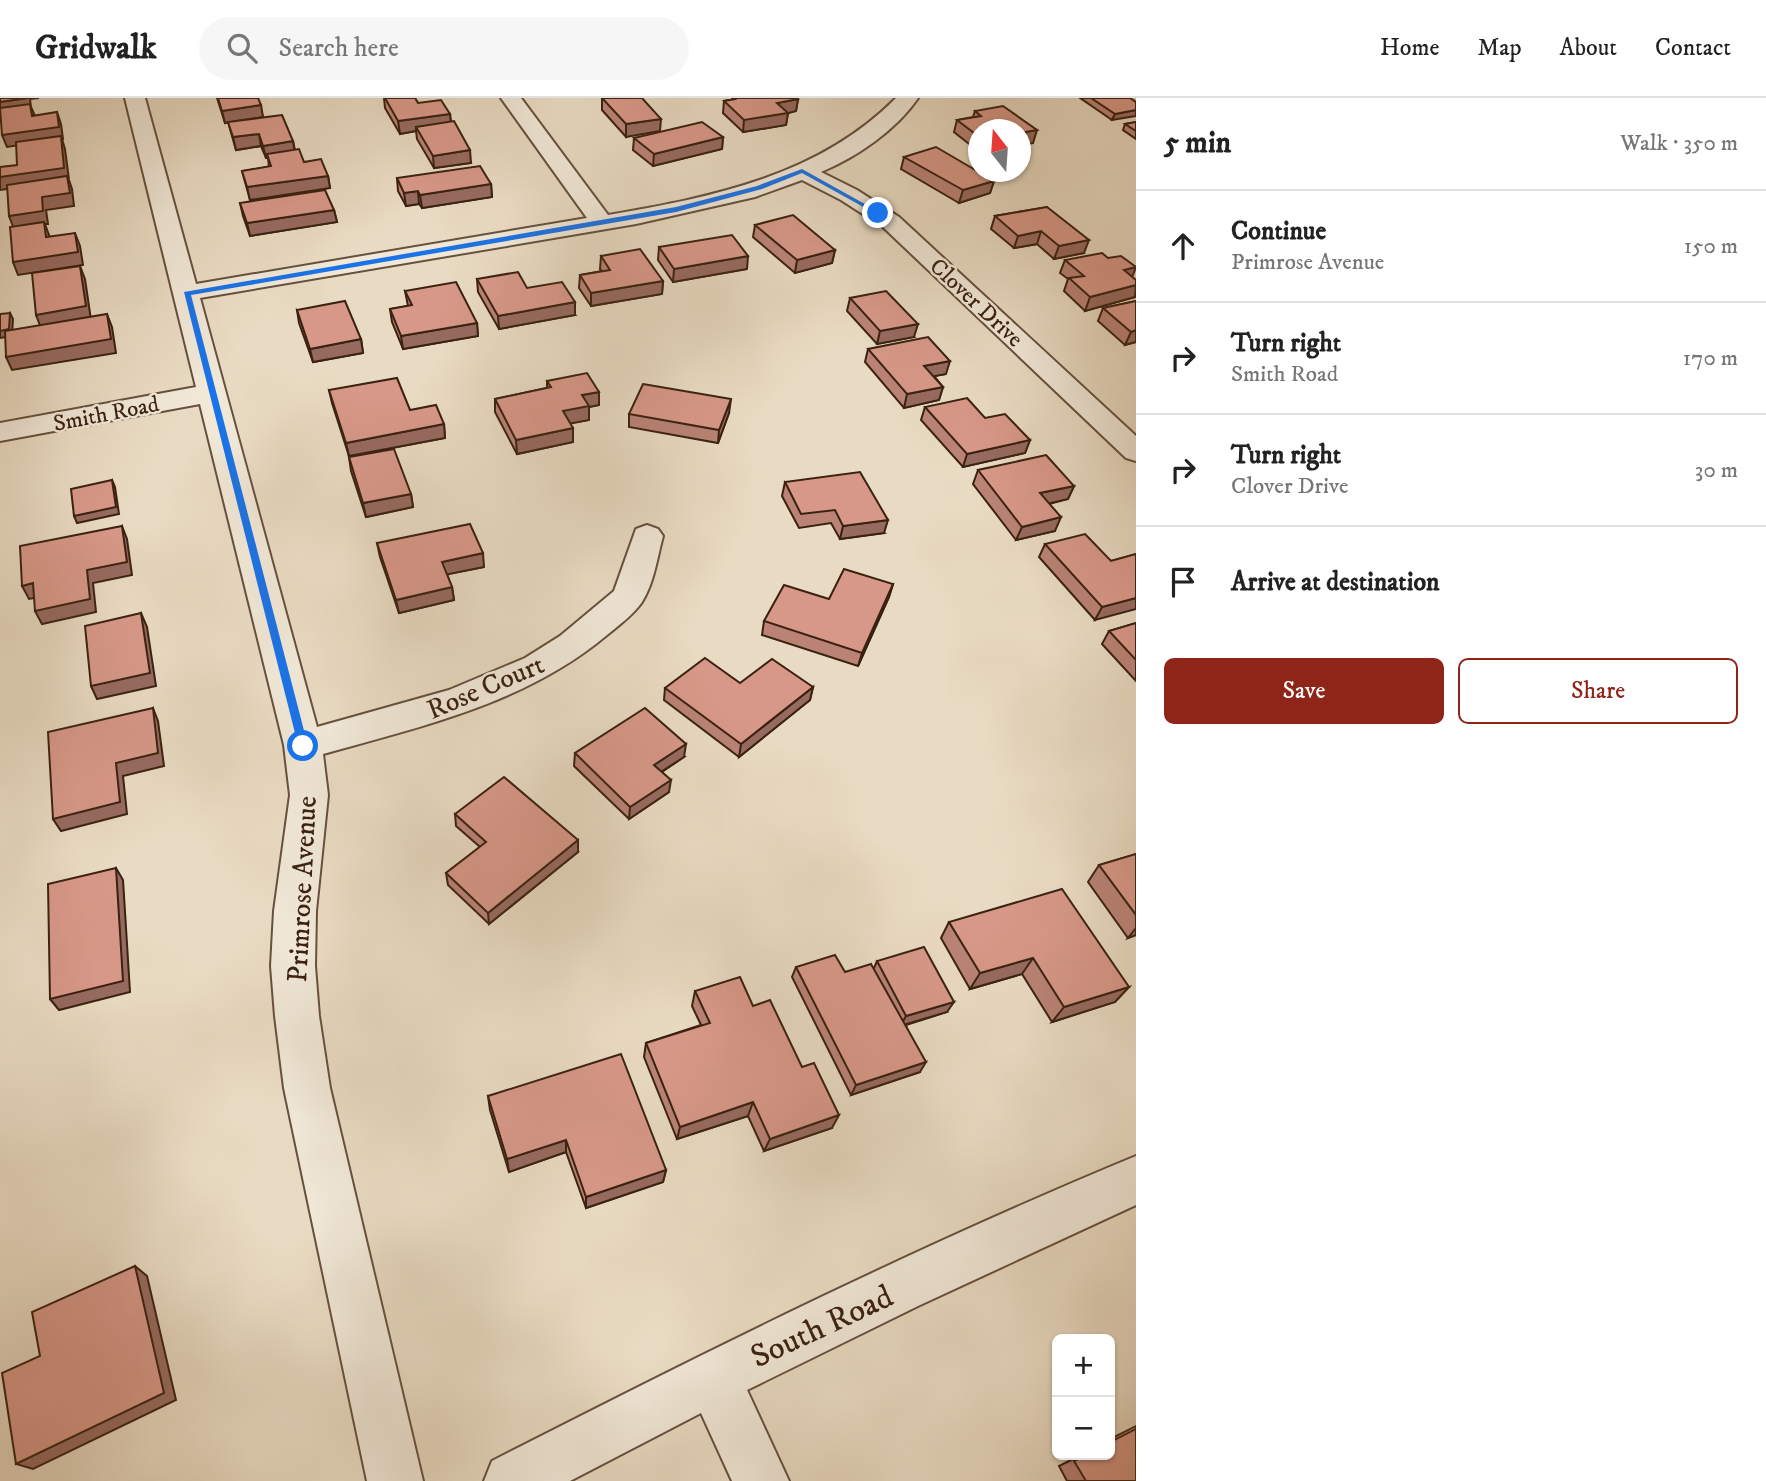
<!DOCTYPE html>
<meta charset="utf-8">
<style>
body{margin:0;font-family:"IM FELL DW Pica",serif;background:#f6f6f6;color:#222}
.controls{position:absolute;right:21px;bottom:21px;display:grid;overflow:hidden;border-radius:10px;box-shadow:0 2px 5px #0004}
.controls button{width:63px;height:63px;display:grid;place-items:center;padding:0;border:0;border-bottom:2px solid #e0e0e0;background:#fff;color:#222;font:35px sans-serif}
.compass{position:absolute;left:968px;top:21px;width:63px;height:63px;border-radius:50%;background:#fff;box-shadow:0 2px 5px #0004;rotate:343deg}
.stop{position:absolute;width:21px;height:21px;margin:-16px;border:5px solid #1a73e8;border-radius:50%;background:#fff}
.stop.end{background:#1a73e8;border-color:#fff;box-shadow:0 2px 7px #0008}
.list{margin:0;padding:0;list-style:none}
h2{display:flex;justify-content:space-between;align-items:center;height:91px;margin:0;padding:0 28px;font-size:30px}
h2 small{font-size:23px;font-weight:400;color:#767676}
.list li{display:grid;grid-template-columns:46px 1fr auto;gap:21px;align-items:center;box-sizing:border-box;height:112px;padding:0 28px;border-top:2px solid #e0e0e0}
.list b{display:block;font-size:26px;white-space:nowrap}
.list p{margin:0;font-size:23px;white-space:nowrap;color:#767676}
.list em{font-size:23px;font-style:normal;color:#767676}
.actions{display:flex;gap:14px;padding:21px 28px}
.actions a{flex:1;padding:16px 0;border:2px solid #8f2418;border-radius:10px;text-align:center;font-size:24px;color:#8f2418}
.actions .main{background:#8f2418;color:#fff}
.icon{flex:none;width:38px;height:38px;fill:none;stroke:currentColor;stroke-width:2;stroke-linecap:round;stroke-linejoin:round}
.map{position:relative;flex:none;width:1136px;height:1383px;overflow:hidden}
header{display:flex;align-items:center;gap:42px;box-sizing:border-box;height:98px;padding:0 35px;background:#fff;border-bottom:2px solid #e0e0e0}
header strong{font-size:33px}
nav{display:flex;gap:38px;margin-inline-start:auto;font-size:24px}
.search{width:490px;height:63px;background:#f6f6f6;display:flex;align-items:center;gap:18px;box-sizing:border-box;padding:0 24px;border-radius:38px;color:#767676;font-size:26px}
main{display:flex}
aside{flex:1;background:#fff}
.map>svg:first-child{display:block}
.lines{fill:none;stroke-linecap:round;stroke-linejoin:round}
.street-casing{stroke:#66503e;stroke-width:4}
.street{fill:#f1e8d8;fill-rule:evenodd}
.wall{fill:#ba8376;stroke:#3a2111;stroke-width:2}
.shaded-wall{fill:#976a60;stroke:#3a2111;stroke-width:2}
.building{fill:#d89889;stroke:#3a2111;stroke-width:2}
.route{fill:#1a73e8}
.labels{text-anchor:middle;stroke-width:5;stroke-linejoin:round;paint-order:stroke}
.far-street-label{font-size:23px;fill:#3a2111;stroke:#f1e8d8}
.street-label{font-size:28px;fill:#3a2111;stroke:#f1e8d8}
.near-street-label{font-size:33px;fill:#3a2111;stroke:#f1e8d8}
</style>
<header>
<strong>Gridwalk</strong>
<div class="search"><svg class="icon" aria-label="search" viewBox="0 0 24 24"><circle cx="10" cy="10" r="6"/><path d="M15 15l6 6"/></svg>Search here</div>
<nav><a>Home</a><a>Map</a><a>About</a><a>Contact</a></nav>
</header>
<main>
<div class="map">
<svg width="1136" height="1383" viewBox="0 0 1136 1383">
<rect width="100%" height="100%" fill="#e9dbc3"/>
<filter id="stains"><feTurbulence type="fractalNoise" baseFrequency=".00286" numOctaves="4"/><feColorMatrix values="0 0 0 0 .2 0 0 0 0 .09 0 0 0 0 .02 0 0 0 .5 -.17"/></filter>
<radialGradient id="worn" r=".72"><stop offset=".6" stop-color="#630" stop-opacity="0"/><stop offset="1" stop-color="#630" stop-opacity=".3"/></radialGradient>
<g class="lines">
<defs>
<g id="street">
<path d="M125 0H145L196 186 587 120 501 0H521L608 117C713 99 819 78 896 0H918C896 32 857 59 821 74L857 92 899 119 1136 338V363L1126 360 883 129 841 102 802 82 755 99 636 126 200 200 317 629 449 592 525 560 560 538 614 493 636 431 647 427 658 431 663 438C657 460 654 485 642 504 633 517 619 527 607 537 526 605 423 628 323 656L328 697 316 813 315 868 319 918 330 990 423 1383H367L284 990 275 918 271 868 274 813 290 697 284 647 200 306 0 343V325L196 289Z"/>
<path d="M1136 1058V1107L918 1208 747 1292 789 1383H732L701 1315 570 1383H484L492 1363C703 1255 916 1149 1136 1058Z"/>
</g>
</defs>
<use href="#street" class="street-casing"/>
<use href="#street" class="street"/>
</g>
<g class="wall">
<path d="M217 0H258L263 19 293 43 295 52 304 64 328 78 330 90 250 102 242 73 269 69 268 60H266L261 48 236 52 228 24 225 25Z"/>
<path d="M384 0H415L418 5 450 16 451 24 471 65 434 70 417 41 416 33 400 36 385 10Z"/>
<path d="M602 0H642L626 39 602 12Z"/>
<path d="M732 0H797L798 1 796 13 788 15 786 27 743 34 723 15 724 3 732 1Z"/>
<path d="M1080 0H1130L1112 22Z"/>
<path d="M975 13 1033 45 978 32V53L954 34 957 22 973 19Z"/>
<path d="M1136 24V41L1123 32 1125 26Z"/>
<path d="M723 39 722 51 653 68 633 52 634 40Z"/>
<path d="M904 59 994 83 990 95 959 105 901 71Z"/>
<path d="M397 80 491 86 492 99 422 110 419 106 406 108 398 93Z"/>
<path d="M240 105 334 112 337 124 250 138 243 118Z"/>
<path d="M1047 109 1084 155 1054 161 1037 146 1014 150 991 131 995 118Z"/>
<path d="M755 127 835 152 832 165 795 175 753 139Z"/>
<path d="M659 149 747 171 673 184 658 162Z"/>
<path d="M601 158 663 183 662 196 591 208 579 190 580 177 602 173 600 171Z"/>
<path d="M1065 162 1132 179 1135 199 1085 213 1064 193 1068 181 1060 175Z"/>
<path d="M477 181 527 190 575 217 499 231 478 194Z"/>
<path d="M405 193 477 225 478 238 403 251 392 224 390 211 408 208Z"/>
<path d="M850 200 914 239 877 246 847 213Z"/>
<path d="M1136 203V244L1125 247 1098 223 1103 210Z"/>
<path d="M297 212 361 241 363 255 313 264 299 225Z"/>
<path d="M868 251 946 276 934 278 943 289 939 302 904 310 865 264Z"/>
<path d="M547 283 599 294V307L589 309V322L570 325 573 344 517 356 495 314V301L547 290Z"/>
<path d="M329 292 410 312 444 326 445 340 349 358 332 305Z"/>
<path d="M925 309 985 320 1030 342 1025 355 963 369 921 322Z"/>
<path d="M729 315 718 345 629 329V316Z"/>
<path d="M349 359 411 396 413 409 366 419 351 373Z"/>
<path d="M978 372 1074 388 1068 401 1049 406 1055 433 1016 442 973 386Z"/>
<path d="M785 384 884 435 840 441 831 425 799 430 782 398Z"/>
<path d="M377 445 484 469 447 476 452 489 454 502 399 515 380 459Z"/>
<path d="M1045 446 1111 463 1136 456 1095 522 1039 459Z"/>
<path d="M893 486 889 499 858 568 762 537 764 523 829 501Z"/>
<path d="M1136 525V583L1102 546 1109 533Z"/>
<path d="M740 585 813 589 810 602 739 659 664 602 665 590Z"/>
<path d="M575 655 684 659 662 674 669 694 629 721 574 668Z"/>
<path d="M455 716 578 754 489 826 448 787 446 775 480 749 456 728Z"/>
<path d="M1136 756V837L1128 840 1088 784 1099 767Z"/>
<path d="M949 824 1129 889 1115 904 1052 924 1022 876 970 891 941 840Z"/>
<path d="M877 863 947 914 906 927 920 974 851 997 792 879 796 869 845 874 874 870Z"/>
<path d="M695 893 753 908 802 969 832 1030 764 1053 748 1018 677 1041 644 959 646 945 701 927 692 908Z"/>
<path d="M488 998 666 1072 663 1084 586 1110 566 1054 509 1074 490 1012Z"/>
<path d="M1136 1328V1383H1067L1059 1368 1081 1357H1110V1341Z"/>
</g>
<g class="shaded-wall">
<path d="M27 0H39L30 1 31 9 35 18 0 11V4Z"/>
<path d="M798 1 796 13 788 15 786 27 743 34 744 22 777 5Z"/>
<path d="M261 7 263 19 225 25 222 13Z"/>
<path d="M1136 12V18L1112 22 1115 16Z"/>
<path d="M57 14 61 26 63 41H62L65 51 69 82 72 91 74 108 46 112 48 126H45L49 137 51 152 14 131 9 118 68 82 0 92V79L61 41 7 49 2 37Z"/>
<path d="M450 16 451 28 416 29V33L400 36 398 23Z"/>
<path d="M661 21 660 33 626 39V26Z"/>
<path d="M1037 32 1033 45 1020 47V35Z"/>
<path d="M259 36 261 48 236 52 233 39Z"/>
<path d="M723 39 722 51 653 68 654 56Z"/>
<path d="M293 43 295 56H267L268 60H266L263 48Z"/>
<path d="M470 52 471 65 434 70 433 58Z"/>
<path d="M328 78 330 90 250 102 247 89Z"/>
<path d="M994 83 990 95 959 105 963 92Z"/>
<path d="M491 86 492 99 422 110 420 97Z"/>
<path d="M418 93 419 106 406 108 404 95Z"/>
<path d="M334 112 337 124 250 138 247 125Z"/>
<path d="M1041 133 1037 146 1014 150 1018 138Z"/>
<path d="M75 135 80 148 83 167 18 177 13 164Z"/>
<path d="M1089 142 1084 155 1054 161 1059 148Z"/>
<path d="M835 152 832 165 795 175 797 162Z"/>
<path d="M748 158 747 171 673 184 674 171Z"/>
<path d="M80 168 85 181 91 222 41 230 36 217Z"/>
<path d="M1136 169 1131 182 1124 172Z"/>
<path d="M663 183 662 196 591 208V195Z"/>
<path d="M1136 187 1135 199 1085 213 1090 199Z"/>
<path d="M575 204V217L499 231 498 218Z"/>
<path d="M10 215 13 221 12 238 0 240V233Z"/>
<path d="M107 216 112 229 116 255 12 272 6 259Z"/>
<path d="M477 225 478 238 403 251 401 238Z"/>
<path d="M918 226 914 239 877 246 880 233Z"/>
<path d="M1136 232V244L1125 247 1131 234Z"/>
<path d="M361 241 363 255 313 264 310 251Z"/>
<path d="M950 263 946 276 920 281 924 268Z"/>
<path d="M943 289 939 302 904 310 907 296Z"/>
<path d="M599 294V307L589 309V322L563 327V313L582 297Z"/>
<path d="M731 301 729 315 718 345 719 332Z"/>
<path d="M444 326 445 340 349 358 346 345Z"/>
<path d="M573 330V344L517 356 516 342Z"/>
<path d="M1030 342 1025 355 963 369 967 356Z"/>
<path d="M112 382 115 389 119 416 77 425 74 418Z"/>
<path d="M1074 388 1068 401 1034 409 1040 395Z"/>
<path d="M411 396 413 409 366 419 363 405Z"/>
<path d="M1061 419 1055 433 1016 442 1022 429Z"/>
<path d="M888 422 884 435 840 441 843 428Z"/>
<path d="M122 428 127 441 132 477 93 485 96 514 42 526 35 513 87 472Z"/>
<path d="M483 455 484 469 444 477 442 464Z"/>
<path d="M33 485 40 499 29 501 22 488Z"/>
<path d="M893 486 889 499 858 568 862 555Z"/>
<path d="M452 489 454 502 399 515 396 502Z"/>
<path d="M1136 500V511L1095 522 1102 509Z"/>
<path d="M141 515 147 529 156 588 97 601 91 588Z"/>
<path d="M813 589 810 602 739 659 741 646Z"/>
<path d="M153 610 158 623 164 668 123 678 127 716 61 733 53 721Z"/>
<path d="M686 646 684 659 653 679 654 667Z"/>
<path d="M671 682 669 694 629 721 630 709Z"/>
<path d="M578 742V754L489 826 488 815Z"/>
<path d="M116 770 123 782 130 894 59 912 50 901Z"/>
<path d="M1136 830V837L1128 840Z"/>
<path d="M1033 860 1022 876 970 891 980 875Z"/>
<path d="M1129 889 1115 904 1052 924 1064 909Z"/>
<path d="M954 904 947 914 900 928 906 918Z"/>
<path d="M926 964 920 974 851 997 856 987Z"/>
<path d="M753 1004 748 1018 677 1041 680 1029Z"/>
<path d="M839 1017 832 1030 764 1053 770 1041Z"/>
<path d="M566 1042V1054L509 1074 507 1061Z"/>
<path d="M666 1072 663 1084 586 1110V1099Z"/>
<path d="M135 1168 147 1178 176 1302 33 1371 16 1366Z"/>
</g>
<g class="building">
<path d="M0 0H27L0 4Z"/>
<path d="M218 0H258L261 7 222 13Z"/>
<path d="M385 0H415L418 5 441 2 450 16 398 23Z"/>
<path d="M602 0H642L661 21 626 26Z"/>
<path d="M734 0H797L798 1 777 5 788 15 744 22 724 3 735 1Z"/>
<path d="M1091 0H1130L1136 4V12L1115 16Z"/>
<path d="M30 6 32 18 57 14 59 29 2 37 0 10Z"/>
<path d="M1003 8 1037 32 1020 35V32H978V38L957 22 981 18 975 13Z"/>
<path d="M282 17 293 43 263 48 259 36 233 39 228 24Z"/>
<path d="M454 23 470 52 433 58 416 29Z"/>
<path d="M702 24 723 39 654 56 634 40Z"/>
<path d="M1136 24V33L1125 26Z"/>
<path d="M61 38 64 70 0 79V69L17 67 16 44Z"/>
<path d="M936 49 994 83 963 92 904 59Z"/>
<path d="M299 51 304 64 321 61 328 78 247 89 242 73 271 68 267 56Z"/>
<path d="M480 68 491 86 420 97 418 93 404 95 397 80Z"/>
<path d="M67 78 70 95 42 99 43 113 9 118 7 87Z"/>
<path d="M325 92 334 112 247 125 240 105Z"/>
<path d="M1047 109 1089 142 1059 148 1041 133 1018 138 995 118Z"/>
<path d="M793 117 835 152 797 162 755 127Z"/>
<path d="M44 124 46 139 75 135 78 154 13 164 10 129Z"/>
<path d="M732 137 748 158 674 171 659 149Z"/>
<path d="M640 151 663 183 591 195 580 177 610 172 601 158Z"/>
<path d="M1102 155 1108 160 1121 158 1136 169 1124 172 1136 182V187L1090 199 1069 180 1084 178 1065 162Z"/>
<path d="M80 168 86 208 36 217 32 175Z"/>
<path d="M518 174 527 190 562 184 575 204 498 218 477 181Z"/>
<path d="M456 184 477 225 401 238 390 211 412 207 405 193Z"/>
<path d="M886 193 918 226 880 233 850 200Z"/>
<path d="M345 203 361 241 310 251 297 212Z"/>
<path d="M1136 203V232L1131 234 1103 210Z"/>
<path d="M10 215 9 231 0 233V216Z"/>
<path d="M107 216 111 241 6 259 5 233Z"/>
<path d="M928 239 950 263 924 268 943 289 907 296 868 251Z"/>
<path d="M587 275 599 294 582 297 589 308 563 313 573 330 516 342 495 301 551 289 547 283Z"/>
<path d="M397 280 410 312 436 307 444 326 346 345 329 292Z"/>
<path d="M643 286 731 301 719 332 629 316Z"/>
<path d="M967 300 985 320 1005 316 1030 342 967 356 925 309Z"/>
<path d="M394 351 411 396 363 405 349 359Z"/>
<path d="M1046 357 1074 388 1040 395 1061 419 1022 429 978 372Z"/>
<path d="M860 374 888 422 843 428 835 412 801 416 785 384Z"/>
<path d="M112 382 116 409 74 418 71 391Z"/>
<path d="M470 426 483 455 442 464 452 489 396 502 377 445Z"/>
<path d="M122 428 127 464 87 472 90 501 35 513 33 485 22 488 20 448Z"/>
<path d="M1085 436 1111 463 1136 456V500L1102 509 1045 446Z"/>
<path d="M844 471 893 486 862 555 764 523 784 487 829 501Z"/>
<path d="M141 515 150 575 91 588 85 528Z"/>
<path d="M1136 525V562L1109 533Z"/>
<path d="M705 560 740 585 772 561 813 589 741 646 665 590Z"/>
<path d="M153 610 158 655 116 665 120 704 53 721 48 634Z"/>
<path d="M645 610 686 646 654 667 671 682 630 709 575 655Z"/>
<path d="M504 679 578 742 488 815 446 775 486 744 455 716Z"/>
<path d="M1136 756V817L1099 767Z"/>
<path d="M116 770 123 883 50 901 48 786Z"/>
<path d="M1062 791 1129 889 1064 909 1033 860 980 875 949 824Z"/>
<path d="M924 849 954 904 906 918 877 863Z"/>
<path d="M835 857 845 874 871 866 926 964 856 987 796 869Z"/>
<path d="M740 879 753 908 770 902 802 969 814 965 839 1017 770 1041 753 1004 680 1029 646 945 710 925 695 893Z"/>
<path d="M621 956 666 1072 586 1099 566 1042 507 1061 488 998Z"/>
<path d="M135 1168 164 1295 16 1366 2 1275 40 1258 32 1214Z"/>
<path d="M1136 1331V1383H1086L1074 1363 1086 1357H1110V1344Z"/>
</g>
<path class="route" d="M802 71 881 115 876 116 802 75 762 91 676 114 191 197 308 648 303 652 299 651 184 194 676 109 757 88Z"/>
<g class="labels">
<g class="far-street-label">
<text transform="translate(977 204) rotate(43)" y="8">Clover Drive</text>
<text transform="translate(106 315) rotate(-11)" y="8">Smith Road</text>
</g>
<g class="street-label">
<text transform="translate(485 588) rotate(-23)" y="10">Rose Court</text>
<text transform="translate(301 791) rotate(-87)" y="10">Primrose Avenue</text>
</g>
<g class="near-street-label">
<text transform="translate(821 1227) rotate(-25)" y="12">South Road</text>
</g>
</g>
<rect width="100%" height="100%" filter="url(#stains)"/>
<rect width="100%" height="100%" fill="url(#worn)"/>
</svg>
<div class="controls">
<button>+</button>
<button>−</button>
</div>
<svg class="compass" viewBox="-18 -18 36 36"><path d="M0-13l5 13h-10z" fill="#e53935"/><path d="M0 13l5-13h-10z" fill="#767676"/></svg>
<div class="stop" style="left:303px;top:648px"></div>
<div class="stop end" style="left:878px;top:115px"></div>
</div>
<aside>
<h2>5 min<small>Walk · 350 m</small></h2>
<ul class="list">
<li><svg class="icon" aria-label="ahead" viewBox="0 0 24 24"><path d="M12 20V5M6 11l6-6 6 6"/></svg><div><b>Continue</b><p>Primrose Avenue</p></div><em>150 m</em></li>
<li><svg class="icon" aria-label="right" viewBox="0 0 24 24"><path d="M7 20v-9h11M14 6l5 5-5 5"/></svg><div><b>Turn right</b><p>Smith Road</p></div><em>170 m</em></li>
<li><svg class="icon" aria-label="right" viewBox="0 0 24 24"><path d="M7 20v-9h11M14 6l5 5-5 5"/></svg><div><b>Turn right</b><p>Clover Drive</p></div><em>30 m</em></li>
<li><svg class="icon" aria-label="arrive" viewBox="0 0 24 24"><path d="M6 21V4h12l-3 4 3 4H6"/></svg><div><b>Arrive at destination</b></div></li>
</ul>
<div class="actions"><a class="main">Save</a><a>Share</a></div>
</aside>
</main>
